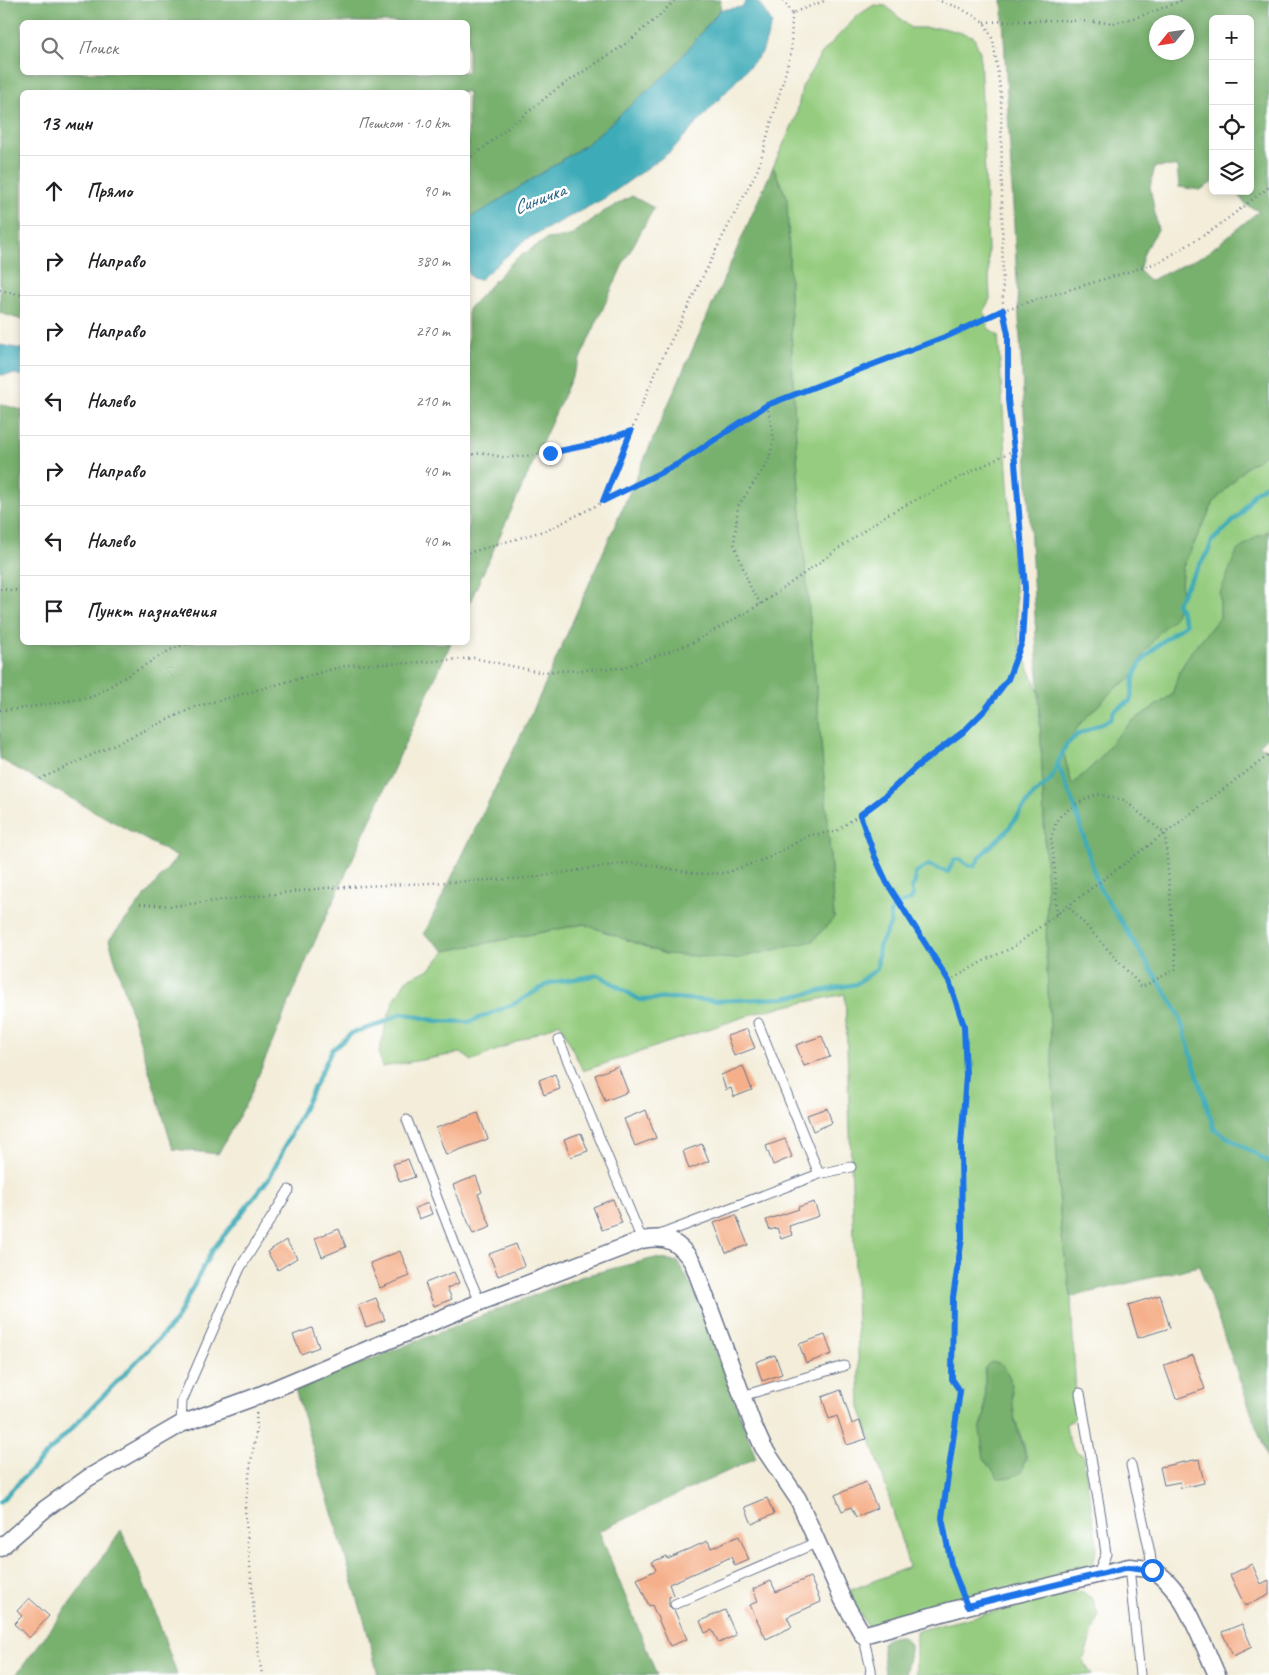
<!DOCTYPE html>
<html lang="ru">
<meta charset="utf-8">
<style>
body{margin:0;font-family:Caveat,sans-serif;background:#f2f2f2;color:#202124}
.controls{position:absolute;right:15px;top:15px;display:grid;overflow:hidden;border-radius:8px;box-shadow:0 2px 8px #0003}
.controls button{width:45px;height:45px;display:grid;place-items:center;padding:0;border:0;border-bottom:1px solid #e0e0e0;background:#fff;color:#202124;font:25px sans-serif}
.compass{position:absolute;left:1149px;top:15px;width:45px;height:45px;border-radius:50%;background:#fff;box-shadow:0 2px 8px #0003;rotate:240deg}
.stop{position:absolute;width:15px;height:15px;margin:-11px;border:4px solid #1a73e8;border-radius:50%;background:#fff}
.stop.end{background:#1a73e8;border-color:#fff;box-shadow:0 1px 5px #0008}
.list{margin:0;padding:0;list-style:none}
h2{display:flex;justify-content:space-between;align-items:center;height:65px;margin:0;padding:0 20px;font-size:21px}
h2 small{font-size:16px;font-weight:400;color:#757577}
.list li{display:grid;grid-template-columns:32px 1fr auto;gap:15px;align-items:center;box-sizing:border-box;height:70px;padding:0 20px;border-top:1px solid #e0e0e0}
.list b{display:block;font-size:19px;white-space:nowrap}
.list em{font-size:16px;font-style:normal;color:#757577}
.icon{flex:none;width:28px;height:28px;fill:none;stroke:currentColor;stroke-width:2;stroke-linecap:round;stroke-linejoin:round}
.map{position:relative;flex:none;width:1269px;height:1675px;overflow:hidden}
.search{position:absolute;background:#fff;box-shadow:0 2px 8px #0003;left:20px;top:20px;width:450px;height:55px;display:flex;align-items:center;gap:12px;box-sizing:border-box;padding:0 18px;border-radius:8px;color:#757577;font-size:19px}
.panel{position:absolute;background:#fff;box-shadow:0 2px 8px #0003;left:20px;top:90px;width:450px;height:555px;border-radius:8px}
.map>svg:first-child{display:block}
.green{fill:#95cc7f;stroke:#587e6e;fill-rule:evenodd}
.forest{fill:#78b06e;stroke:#4a7066;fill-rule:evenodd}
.water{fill:#3cacb8;stroke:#2c6e8b}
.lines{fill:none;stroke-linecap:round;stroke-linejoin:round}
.stream{stroke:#3cacb8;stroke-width:4.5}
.building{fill:#f5b08b}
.lane-casing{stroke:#677289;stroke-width:11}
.street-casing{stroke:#677289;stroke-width:19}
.path{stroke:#677289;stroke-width:2.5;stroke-dasharray:1 4;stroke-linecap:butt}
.lane{stroke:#fff;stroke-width:9}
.street{stroke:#fff;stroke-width:16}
.route{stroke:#1a73e8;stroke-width:6}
.labels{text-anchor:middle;stroke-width:5;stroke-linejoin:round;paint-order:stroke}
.water-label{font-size:19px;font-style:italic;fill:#286182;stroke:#fff}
</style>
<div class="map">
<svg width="1269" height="1675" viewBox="0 0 1269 1675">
<rect width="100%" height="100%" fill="#fff"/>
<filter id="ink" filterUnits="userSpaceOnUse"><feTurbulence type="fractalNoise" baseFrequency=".02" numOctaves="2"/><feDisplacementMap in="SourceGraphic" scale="10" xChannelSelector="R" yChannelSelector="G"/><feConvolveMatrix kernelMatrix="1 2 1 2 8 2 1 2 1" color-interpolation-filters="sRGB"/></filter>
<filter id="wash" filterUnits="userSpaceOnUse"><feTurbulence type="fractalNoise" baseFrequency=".0096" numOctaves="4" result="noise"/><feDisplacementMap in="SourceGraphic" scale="20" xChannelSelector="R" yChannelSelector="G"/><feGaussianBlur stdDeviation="1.12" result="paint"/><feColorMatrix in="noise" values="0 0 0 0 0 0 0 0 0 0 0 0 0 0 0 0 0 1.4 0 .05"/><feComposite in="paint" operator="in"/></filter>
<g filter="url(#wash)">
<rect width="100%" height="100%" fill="#f3edd9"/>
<g class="green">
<path d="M874 5 886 6 911 28H943L973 36 980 52 990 299 984 310 988 328 998 335 1018 632 1021 651 1039 692 1047 895 1046 952 1061 1230 1071 1297 1077 1417 1066 1424C1068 1437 1069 1449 1083 1455L1097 1545 1093 1564 1085 1572 869 1628 846 1592 909 1567 880 1467 860 1407 845 994 762 1011 583 1071 560 1023 472 1061 461 1053 382 1067 379 1053 386 1024 394 1000 407 979 430 969 445 951 584 924 665 954 834 918C825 753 804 589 795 424 791 349 790 273 787 198L773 167 796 117 802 87 821 54 857 16ZM985 1368 1012 1390C1012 1401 1012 1412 1016 1423 1020 1436 1027 1448 1026 1462L980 1430 985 1413Z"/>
<path d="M1269 449V531L1256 537 1220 593V617L1191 652 1179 672 1172 695 1131 722 1114 739 1100 759 1072 785 1063 751 1079 725 1112 691 1132 677 1143 655 1157 635 1174 618 1181 593 1182 569 1214 502 1249 464 1257 461Z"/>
<path d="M1079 1591 1093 1599 1098 1616 1083 1661 1092 1675H916V1631Z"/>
</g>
<g class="forest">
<path d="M0 0H721L720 10 671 70 587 144 481 212 468 218V92H22V320L0 313ZM22 22H468V72H22Z"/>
<path d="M1002 0H1269V449L1257 461 1249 464 1214 502 1182 568 1181 593 1174 618 1157 635 1143 655 1132 677 1112 691 1079 725 1063 751 1072 785 1100 759 1114 739 1131 722 1172 695 1179 672 1191 652 1220 617V593L1237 551 1256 537 1269 531V736L1259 746 1269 750V1462L1199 1266 1071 1297 1061 1230 1046 952 1047 895 1039 692ZM1213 19H1250V191H1235L1246 205 1259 211 1206 254 1149 281 1139 270 1145 250 1158 230 1150 187 1155 167 1177 166 1179 187 1200 190 1213 182ZM1156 22H1186V52H1156Z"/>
<path d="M773 167 787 198C790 273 791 349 795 424 804 589 825 753 834 918L813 941 735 959 665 954 584 924 445 951 424 934 537 702Z"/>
<path d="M632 196 654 208 624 262 468 606V309L514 260 547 239 570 236 603 212Z"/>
<path d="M0 404 22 410V642L451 643 311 950 249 1098 218 1154 173 1149 109 940 177 857 0 759Z"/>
<path d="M655 1258 679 1262 694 1292 756 1458 599 1531 657 1675H378L365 1623 295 1389 583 1276Z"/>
<path d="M994 1362 1000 1363 1004 1367 1010 1378 1015 1421 1026 1456 1021 1473C1014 1477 1006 1478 998 1478L984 1458 980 1430 985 1413V1368L989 1363Z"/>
<path d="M121 1530 152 1603 177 1675H16L79 1591Z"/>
<path d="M902 1636 910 1644C911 1656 907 1664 905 1675H885L882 1643C888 1637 894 1636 902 1636Z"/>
</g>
<g class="water">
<path d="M752 0 760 4 772 23 762 53 670 152 605 198 525 240 479 280 472 278 468 274V218L481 212 587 144 671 70 720 10 742 7 746 1Z"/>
<path d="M0 345 22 349V376L15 374 0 375Z"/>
</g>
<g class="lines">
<g class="stream">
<path d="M1058 765 1074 805 1098 885 1178 1012 1214 1129 1269 1162"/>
<path d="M0 1502 175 1322 211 1252 270 1177 332 1050 352 1033 378 1025 402 1013 437 1021 469 1022 514 1004 550 983 599 975 640 1000 672 998 715 1001 784 998 856 984 877 969 879 947 891 923 890 913 896 905 910 900 913 895 911 889 915 882V873L929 865 948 872 954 860 960 859 968 865 975 866 980 857 991 845 1005 833 1033 795 1050 781 1066 745 1077 735 1111 719 1114 711 1130 701C1133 693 1132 685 1134 678 1138 657 1169 636 1186 624L1177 603 1187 585 1209 550 1212 541 1241 514 1254 493 1269 483"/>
</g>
</g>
<g id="blocks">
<g class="building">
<path d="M747 1029 755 1048 734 1056 727 1036Z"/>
<path d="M822 1036 830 1057 804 1066 796 1045Z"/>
<path d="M618 1066 628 1092 605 1101 595 1075Z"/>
<path d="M743 1066 752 1090 734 1097 731 1088 726 1090 721 1075Z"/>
<path d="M555 1074 560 1089 544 1095 539 1080Z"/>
<path d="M827 1108 832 1123 813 1131 807 1115Z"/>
<path d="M646 1110 656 1138 635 1146 624 1119Z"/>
<path d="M478 1113 488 1139 446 1155 436 1128Z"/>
<path d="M581 1133 588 1151 571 1157 564 1139Z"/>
<path d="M785 1139 792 1157 773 1165 766 1146Z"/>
<path d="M702 1144 709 1161 689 1169 683 1151Z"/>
<path d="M408 1159 415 1177 400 1182 393 1164Z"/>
<path d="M476 1176 482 1192 478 1194 491 1227 473 1234 453 1185Z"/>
<path d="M613 1199 622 1223 602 1230 593 1207Z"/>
<path d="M814 1202 819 1216 789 1226 792 1235 781 1239 777 1228 770 1230 766 1220 799 1209 798 1207Z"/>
<path d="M428 1203 432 1214 419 1219 415 1208Z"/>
<path d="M736 1215 748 1245 726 1253 714 1223Z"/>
<path d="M339 1229 346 1247 322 1257 315 1238Z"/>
<path d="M286 1240 297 1258 278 1270 267 1252Z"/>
<path d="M516 1244 524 1266 498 1276 489 1254Z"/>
<path d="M400 1251 410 1276 380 1288 370 1263Z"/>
<path d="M454 1272 459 1283 447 1288 452 1299 434 1306 425 1283Z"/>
<path d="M1160 1295 1170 1328 1138 1338 1128 1305Z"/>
<path d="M376 1298 385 1320 366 1327 358 1305Z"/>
<path d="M312 1328 319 1347 301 1354 293 1335Z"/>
<path d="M825 1335 832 1354 806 1363 799 1344Z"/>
<path d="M775 1355 782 1374 762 1381 756 1362Z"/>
<path d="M1193 1355 1205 1389 1176 1399 1164 1365Z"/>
<path d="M841 1390 852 1424 860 1421 866 1439 847 1445 837 1416 829 1419 822 1397Z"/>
<path d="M1199 1459 1204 1483 1181 1488 1180 1482 1164 1485 1160 1467Z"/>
<path d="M866 1482 877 1508 856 1517 851 1507 842 1511 835 1495Z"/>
<path d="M767 1498 774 1514 752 1524 745 1507Z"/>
<path d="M739 1536 749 1560 735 1566 731 1557 669 1584 673 1595 669 1597V1606L674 1610 687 1639 670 1646 652 1605 649 1606 637 1579 656 1570 652 1562 666 1556 667 1558 708 1541 711 1548Z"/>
<path d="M1252 1564 1261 1584 1269 1580V1595L1245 1606 1230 1575Z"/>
<path d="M810 1577 821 1602 787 1617 792 1627 766 1639 750 1605 758 1601 753 1589 771 1581 776 1592Z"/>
<path d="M29 1598 49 1616 29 1638 14 1624 22 1616 17 1611Z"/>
<path d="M725 1610 736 1635 719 1643 712 1630 705 1633 700 1621Z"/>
<path d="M1242 1624 1252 1647 1233 1656 1222 1632Z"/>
</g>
</g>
</g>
<g filter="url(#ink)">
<use href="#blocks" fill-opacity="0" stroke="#677289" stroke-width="1"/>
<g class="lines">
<defs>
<g id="lane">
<path d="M559 1040 642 1240"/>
<path d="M407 1120 456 1247 480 1302"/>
<path d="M819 1174 851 1167"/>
<path d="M657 1236 819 1174 758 1023"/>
<path d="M1080 1393 1101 1517 1106 1554 1098 1573"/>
<path d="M742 1396 844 1366"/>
<path d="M181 1424 182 1401 240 1268 289 1190"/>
<path d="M1131 1465 1150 1553 1152 1570"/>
<path d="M1129 1567 1140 1675"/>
<path d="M675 1604 818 1542"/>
<path d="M863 1635 871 1669 870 1675"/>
</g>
<path id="street" d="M0 1548 45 1509 88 1478 181 1424 255 1397 480 1302 642 1240C668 1235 679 1242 693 1263L753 1425 763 1447 798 1499 843 1600 863 1635 967 1606 1129 1567C1136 1568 1146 1568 1152 1570 1183 1584 1203 1645 1217 1675"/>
</defs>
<use href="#lane" class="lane-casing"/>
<use href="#street" class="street-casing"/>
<g class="path">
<path d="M783 0 792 13"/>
<path d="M984 22 1061 20 1114 23 1141 16 1183 0"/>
<path d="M468 160 554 91 627 43 662 13 675 0"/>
<path d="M0 290 22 295"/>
<path d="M468 456C487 449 495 459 513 457 554 454 592 444 631 431"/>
<path d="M603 501 654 375 723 236 758 169 791 53 792 13 827 0"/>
<path d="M468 553 550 529 678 464 767 405 950 335 1003 310 1160 262 1214 229 1269 187"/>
<path d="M0 589 22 591"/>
<path d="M761 604 751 589 734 544 738 506 768 462 774 439 767 405"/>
<path d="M0 710 18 709 92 697 170 650 191 642"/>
<path d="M40 779 195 707 348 665 411 663 474 658 539 672 622 668 692 643 761 604 886 515 1014 450"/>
<path d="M860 815 875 857 887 883 949 981 964 1026 966 1075 961 1146 962 1238 953 1297 952 1379 960 1391 942 1518 951 1564 962 1593"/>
<path d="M140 904 173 906 325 888 530 878 625 863 649 865 699 874 725 873 770 857 810 835 835 832 884 797 916 767 963 732 985 710 1008 679 1022 642 1025 588 1015 450 1008 400V334L1003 310 1001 95 993 40 984 22 960 8 937 0"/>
<path d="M1057 914 1055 870 1051 838 1058 818 1074 805 1097 794 1124 800 1165 834 1176 969 1142 987 1069 907"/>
<path d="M949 981 987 959 1012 948 1269 755"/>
<path d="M256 1413 257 1428 250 1468 245 1510 256 1634 262 1675"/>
</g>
<use href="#lane" class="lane"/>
<use href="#street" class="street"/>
</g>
</g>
<g class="lines" filter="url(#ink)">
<path class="route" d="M550 453 593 444 631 431 603 501 678 464 767 405 950 335 1003 310 1008 334V400L1014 450 1025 588 1022 642 1008 679 985 710 963 732 916 767 884 797 860 815 875 857 887 883 949 981 964 1026 966 1075 961 1146 962 1238 953 1297 952 1379 960 1391 942 1518 951 1564 967 1606 1129 1567 1152 1570"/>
</g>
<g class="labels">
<g class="water-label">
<text transform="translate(539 198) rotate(-21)" y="7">Синичка</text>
</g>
</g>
</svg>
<div class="controls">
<button>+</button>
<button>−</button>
<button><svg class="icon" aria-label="locate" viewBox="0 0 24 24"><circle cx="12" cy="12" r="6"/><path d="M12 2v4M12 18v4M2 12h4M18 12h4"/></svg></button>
<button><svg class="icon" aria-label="layers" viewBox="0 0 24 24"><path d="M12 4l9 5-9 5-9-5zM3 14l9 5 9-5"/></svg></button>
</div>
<svg class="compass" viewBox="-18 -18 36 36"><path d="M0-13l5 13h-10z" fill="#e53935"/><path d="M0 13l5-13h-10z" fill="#757577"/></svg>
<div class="stop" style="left:1152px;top:1570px"></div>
<div class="stop end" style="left:550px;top:453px"></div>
<div class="search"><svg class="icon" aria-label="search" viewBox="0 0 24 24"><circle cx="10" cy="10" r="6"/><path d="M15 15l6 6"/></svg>Поиск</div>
<section class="panel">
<h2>13 мин<small>Пешком · 1.0 km</small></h2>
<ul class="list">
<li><svg class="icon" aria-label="ahead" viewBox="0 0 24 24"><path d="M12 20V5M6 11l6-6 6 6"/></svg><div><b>Прямо</b></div><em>90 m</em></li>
<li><svg class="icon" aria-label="right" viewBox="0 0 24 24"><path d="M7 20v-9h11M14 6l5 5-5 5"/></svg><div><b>Направо</b></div><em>380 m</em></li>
<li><svg class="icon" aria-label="right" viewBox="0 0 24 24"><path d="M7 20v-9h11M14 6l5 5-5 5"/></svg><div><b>Направо</b></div><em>270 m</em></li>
<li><svg class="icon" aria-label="left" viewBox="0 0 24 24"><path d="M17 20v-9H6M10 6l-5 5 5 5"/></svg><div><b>Налево</b></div><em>210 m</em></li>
<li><svg class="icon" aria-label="right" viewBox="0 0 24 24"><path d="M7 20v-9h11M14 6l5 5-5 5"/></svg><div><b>Направо</b></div><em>40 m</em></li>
<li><svg class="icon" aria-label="left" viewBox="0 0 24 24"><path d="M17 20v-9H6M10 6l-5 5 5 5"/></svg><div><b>Налево</b></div><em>40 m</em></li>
<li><svg class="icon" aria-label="arrive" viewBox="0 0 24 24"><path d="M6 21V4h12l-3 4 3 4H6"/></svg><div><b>Пункт назначения</b></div></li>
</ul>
</section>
</div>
